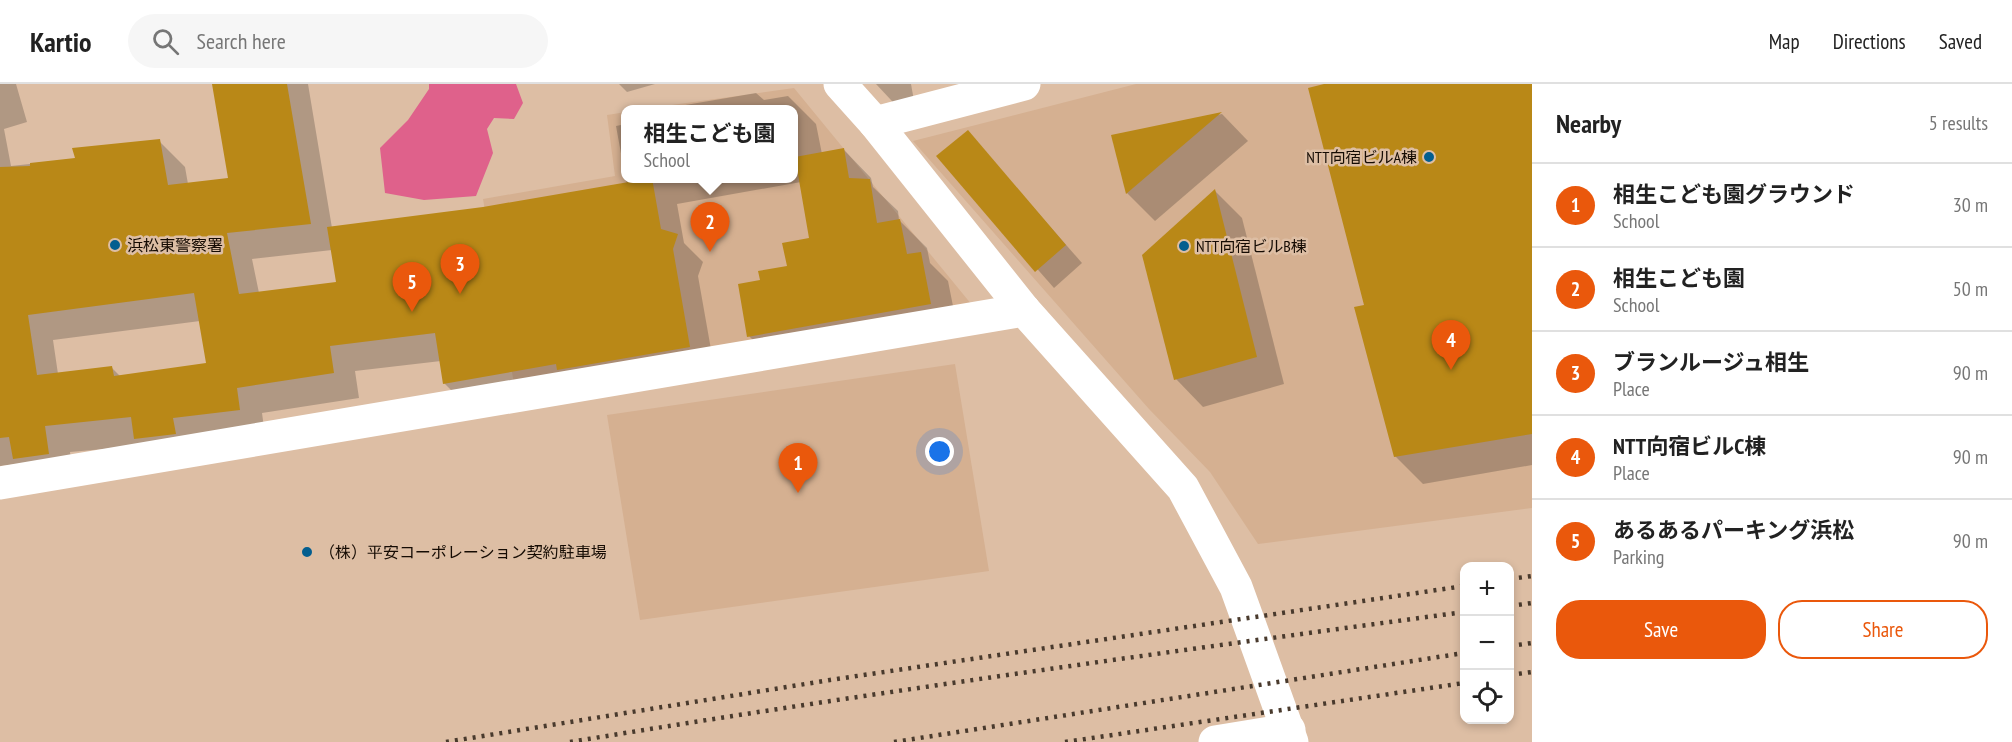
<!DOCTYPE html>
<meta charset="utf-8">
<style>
body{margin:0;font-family:"PT Sans Narrow","Noto Sans JP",sans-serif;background:#f6f6f6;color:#222}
.controls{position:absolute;right:18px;bottom:18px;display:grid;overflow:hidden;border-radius:12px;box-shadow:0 3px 9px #0003}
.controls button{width:54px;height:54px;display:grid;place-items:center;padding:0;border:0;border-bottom:2px solid #e0e0e0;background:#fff;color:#222;font:30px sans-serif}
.you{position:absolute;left:940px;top:368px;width:21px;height:21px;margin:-15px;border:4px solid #fff;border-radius:50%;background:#1a73e8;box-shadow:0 0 0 9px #1a73e833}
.badge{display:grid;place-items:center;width:39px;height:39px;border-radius:50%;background:#ea580c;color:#fff;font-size:20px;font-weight:700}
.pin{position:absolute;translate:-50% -50px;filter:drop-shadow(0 2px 3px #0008)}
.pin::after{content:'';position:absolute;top:32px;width:21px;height:18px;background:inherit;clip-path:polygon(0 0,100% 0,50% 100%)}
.popup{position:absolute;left:621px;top:21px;width:177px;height:78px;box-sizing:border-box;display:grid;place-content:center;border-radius:12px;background:#fff;filter:drop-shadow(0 2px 4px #0005);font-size:20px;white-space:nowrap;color:#767676}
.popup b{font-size:22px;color:#222}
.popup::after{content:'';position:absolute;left:50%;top:100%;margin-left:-12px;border:12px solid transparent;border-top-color:#fff}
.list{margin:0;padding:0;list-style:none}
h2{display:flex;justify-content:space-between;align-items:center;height:78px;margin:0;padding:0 24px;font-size:26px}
h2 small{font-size:20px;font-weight:400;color:#767676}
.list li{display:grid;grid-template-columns:39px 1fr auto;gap:18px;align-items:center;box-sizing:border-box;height:84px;padding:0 24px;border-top:2px solid #e0e0e0}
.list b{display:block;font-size:22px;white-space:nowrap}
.list p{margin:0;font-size:20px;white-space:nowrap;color:#767676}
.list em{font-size:20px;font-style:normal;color:#767676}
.actions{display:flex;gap:12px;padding:18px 24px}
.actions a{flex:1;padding:14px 0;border:2px solid #ea580c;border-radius:24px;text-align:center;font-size:21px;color:#ea580c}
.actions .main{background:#ea580c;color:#fff}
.icon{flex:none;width:33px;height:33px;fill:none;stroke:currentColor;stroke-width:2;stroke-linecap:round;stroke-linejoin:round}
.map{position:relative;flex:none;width:1532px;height:658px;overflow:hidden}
header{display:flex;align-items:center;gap:36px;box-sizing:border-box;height:84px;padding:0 30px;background:#fff;border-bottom:2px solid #e0e0e0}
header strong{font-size:28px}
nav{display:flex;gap:33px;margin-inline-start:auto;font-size:21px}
.search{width:420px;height:54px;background:#f6f6f6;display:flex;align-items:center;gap:15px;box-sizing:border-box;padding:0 21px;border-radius:33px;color:#767676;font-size:22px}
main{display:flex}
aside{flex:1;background:#fff}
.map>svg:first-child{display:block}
.built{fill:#d5b091}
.forest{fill:#df618b}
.shadow{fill:#0003;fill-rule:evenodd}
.building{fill:#b98817;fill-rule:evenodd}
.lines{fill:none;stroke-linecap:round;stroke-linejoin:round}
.minor{stroke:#fff;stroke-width:33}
.rail{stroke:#493a2d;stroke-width:4.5;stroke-dasharray:3 6;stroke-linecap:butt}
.poi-dot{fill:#035e8f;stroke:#ddbea4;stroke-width:2}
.labels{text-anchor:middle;stroke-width:5;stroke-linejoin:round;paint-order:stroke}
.poi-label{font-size:16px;fill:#150b03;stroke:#ddbea4;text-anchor:start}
</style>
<header>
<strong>Kartio</strong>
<div class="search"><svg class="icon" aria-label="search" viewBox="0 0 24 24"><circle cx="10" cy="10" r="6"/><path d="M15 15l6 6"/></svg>Search here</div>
<nav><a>Map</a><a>Directions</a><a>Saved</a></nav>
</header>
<main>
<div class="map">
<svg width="1532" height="658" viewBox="0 0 1532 658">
<rect width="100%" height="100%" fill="#ddbea4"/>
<g class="built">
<path d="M1136 0H1532V424L1258 460 1210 388 1149 325 913 57Z"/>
<path d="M794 4 972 221 514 300 483 115 615 92 607 31 626 28V94H794V26L643 25Z"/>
<path d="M955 280 989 487 640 536 607 331Z"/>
</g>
<path class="forest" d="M429 0H516L523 19 514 35 494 34 487 45 493 69 476 112 424 116 385 109 380 64 408 36 429 5Z"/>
<g class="shadow">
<path d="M0 0H16L27 38 4 45 11 82 76 75 159 57 185 83 188 100 230 95 213 0H308L332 144 483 125 627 99 626 97 616 42 626 40V94H794V26H656L756 9 764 16 788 12 816 40 822 70 844 66 871 94 873 103 898 127 899 136 927 164 930 179 948 197 958 247 777 280 749 252 762 197 788 183 811 155 801 98 677 120 684 159 703 178 698 192 715 288 470 325 444 299 441 277 355 287 359 314 262 329 265 351 70 368 74 396 19 380 0 382ZM332 166 338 199 259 209 252 175ZM200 237 207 281 121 293 112 284 58 290 53 256Z"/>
<path d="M619 0H655L627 8Z"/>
<path d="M876 0H911L916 28 905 31Z"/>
<path d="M1330 0H1532V381L1423 400 1395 372 1366 222Z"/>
<path d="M1222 30 1248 57 1155 137 1127 109 1113 52Z"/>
<path d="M967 48 1082 179 1054 204 938 72Z"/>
<path d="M1215 107 1242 134 1284 300 1203 323 1176 295Z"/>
</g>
<g class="building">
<path d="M212 0H287L311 140 227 149 239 210 336 198 327 143 483 123 652 94 661 145 678 150 673 165 690 263 557 286 556 280 443 300 435 249 330 262 334 289 237 304 240 326 173 334 176 350 134 355 131 333 45 342 49 370 13 375 9 353 0 354V83L30 82V79L75 74 72 64 160 55 168 101 228 94ZM194 209 206 279 114 292 112 282 37 291 28 231Z"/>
<path d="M1324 0H1532V350L1394 373 1354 223 1364 221 1308 4Z"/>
<path d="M1222 28 1126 110 1111 51Z"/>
<path d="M968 46 1066 161 1035 188 936 72Z"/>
<path d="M844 64 849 94 870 95 877 139 900 135 907 170 921 168 931 220 747 253 738 200 760 196 758 187 787 182 782 159 809 154 795 73Z"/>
<path d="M1215 105 1257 273 1174 296 1142 171Z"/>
</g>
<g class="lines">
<g class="minor">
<path d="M840 0 875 39 1024 226 1183 404 1236 503 1292 658"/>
<path d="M875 39 1024 0"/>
<path d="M0 399 1024 226"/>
<path d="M1215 658 1289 646"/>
</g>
<g class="rail">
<path d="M1510 495 1532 492"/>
<path d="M1510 522 1532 519"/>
<path d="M1510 562 1532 559"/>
<path d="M1510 591 1532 588"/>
<path d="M446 658 830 596 1464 502"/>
<path d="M570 658C868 609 1166 568 1464 528"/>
<path d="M894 658 1464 569"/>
<path d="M1065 658 1464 599"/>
</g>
</g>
<g class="poi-dot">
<circle cx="1429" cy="73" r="6"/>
<circle cx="115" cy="161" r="6"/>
<circle cx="1184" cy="162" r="6"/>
<circle cx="307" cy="468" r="6"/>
</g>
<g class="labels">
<g class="poi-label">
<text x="1417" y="79" text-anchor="end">NTT向宿ビルA棟</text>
<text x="127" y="167">浜松東警察署</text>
<text x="1196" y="168">NTT向宿ビルB棟</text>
<text x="319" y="474">（株）平安コーポレーション契約駐車場</text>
</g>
</g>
</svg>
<div class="controls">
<button>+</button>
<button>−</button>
<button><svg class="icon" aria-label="locate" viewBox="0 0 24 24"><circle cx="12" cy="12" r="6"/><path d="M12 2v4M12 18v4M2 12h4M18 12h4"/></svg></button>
</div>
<div class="you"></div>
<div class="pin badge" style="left:798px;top:409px">1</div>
<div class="pin badge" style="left:710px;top:168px">2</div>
<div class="popup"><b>相生こども園</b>School</div>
<div class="pin badge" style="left:460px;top:210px">3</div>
<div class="pin badge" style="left:1451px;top:286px">4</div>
<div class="pin badge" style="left:412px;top:228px">5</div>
</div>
<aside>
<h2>Nearby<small>5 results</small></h2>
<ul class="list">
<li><span class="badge">1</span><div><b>相生こども園グラウンド</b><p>School</p></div><em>30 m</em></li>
<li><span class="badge">2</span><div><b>相生こども園</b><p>School</p></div><em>50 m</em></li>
<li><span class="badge">3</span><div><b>ブランルージュ相生</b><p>Place</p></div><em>90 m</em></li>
<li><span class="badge">4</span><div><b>NTT向宿ビルC棟</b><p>Place</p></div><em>90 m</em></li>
<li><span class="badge">5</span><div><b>あるあるパーキング浜松</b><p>Parking</p></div><em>90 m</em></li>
</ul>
<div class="actions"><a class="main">Save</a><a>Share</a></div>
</aside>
</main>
